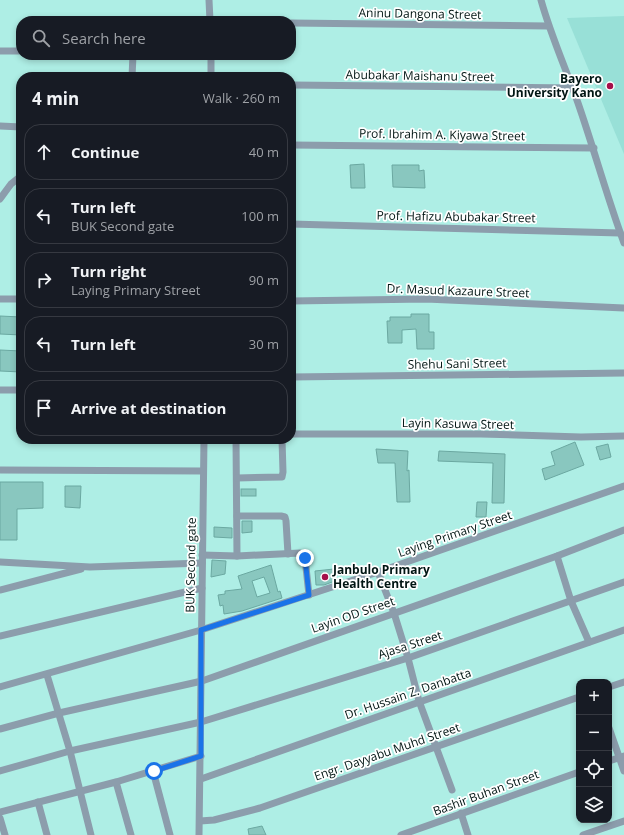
<!DOCTYPE html>
<meta charset="utf-8">
<style>
body{margin:0;font-family:"Open Sans",sans-serif;background:#20242c;color:#f1f3f6}
.controls{position:absolute;right:12px;bottom:12px;display:grid;overflow:hidden;border-radius:8px;box-shadow:0 2px 6px #0003}
.controls button{width:36px;height:36px;display:grid;place-items:center;padding:0;border:0;border-bottom:1px solid #363941;background:#171b24;color:#f1f3f6;font:20px sans-serif}
.stop{position:absolute;width:12px;height:12px;margin:-9px;border:3px solid #1a73e8;border-radius:50%;background:#fff}
.stop.end{background:#1a73e8;border-color:#fff;box-shadow:0 1px 4px #0008}
.list{margin:0;padding:0;list-style:none}
h2{display:flex;justify-content:space-between;align-items:center;height:52px;margin:0;padding:0 16px;font-size:17px}
h2 small{font-size:13px;font-weight:400;color:#9ea1a6}
.list li{display:grid;grid-template-columns:26px 1fr auto;gap:12px;align-items:center;box-sizing:border-box;height:56px;margin:0 8px 8px;padding:0 8px;border:1px solid #363941;border-radius:16px}
.list b{display:block;font-size:15px;white-space:nowrap}
.list p{margin:0;font-size:13px;white-space:nowrap;color:#9ea1a6}
.list em{font-size:13px;font-style:normal;color:#9ea1a6}
.icon{flex:none;width:22px;height:22px;fill:none;stroke:currentColor;stroke-width:2;stroke-linecap:round;stroke-linejoin:round}
.map{position:relative;flex:none;width:624px;height:835px;overflow:hidden}
.search{position:absolute;background:#171b24;box-shadow:0 2px 6px #0003;left:16px;top:16px;width:280px;height:44px;display:flex;align-items:center;gap:10px;box-sizing:border-box;padding:0 14px;border-radius:16px;color:#9ea1a6;font-size:15px}
.panel{position:absolute;background:#171b24;box-shadow:0 2px 6px #0003;left:16px;top:72px;width:280px;height:372px;border-radius:16px}
.map>svg:first-child{display:block}
.built{fill:#98e0d7}
.building{fill:#89c7bf;stroke:#6ba8a1;fill-rule:evenodd}
.lines{fill:none;stroke-linecap:round;stroke-linejoin:round}
.street{stroke:#8c9dac;stroke-width:7}
.route{stroke:#1a73e8;stroke-width:5}
.poi-dot{fill:#a50f4a;stroke:#fff;stroke-width:1.5}
.labels{text-anchor:middle;stroke-width:3.5;stroke-linejoin:round;paint-order:stroke}
.street-label{font-size:12px;fill:#001513;stroke:#fff}
.poi-label{font-size:12px;font-weight:bold;fill:#001513;stroke:#fff;text-anchor:end}
</style>
<div class="map">
<svg width="624" height="835" viewBox="0 0 624 835">
<rect width="100%" height="100%" fill="#aeeee5"/>
<path class="built" d="M624 16V154L567 18Z"/>
<g class="building">
<path d="M364 164 365 188H351L350 165Z"/>
<path d="M392 165H419V171L424 170 425 188 393 187Z"/>
<path d="M411 314H429V332H434V349H417L416 329 402 330V343H388L387 321H390V317H411Z"/>
<path d="M0 316 21 317V335L0 334Z"/>
<path d="M0 350 21 351V372L0 371Z"/>
<path d="M575 442 584 465 545 480 542 469 555 465 551 452Z"/>
<path d="M608 444 611 457 600 460 596 447Z"/>
<path d="M376 449 408 451 407 471 409 470 410 502H397L395 463H378Z"/>
<path d="M439 451 505 454 504 503H492L493 463 438 461Z"/>
<path d="M0 482H43V508L17 509V540H0Z"/>
<path d="M65 486H81L80 508 65 507Z"/>
<rect x="241" y="489" width="15" height="7"/>
<path d="M477 502H487L486 517H476Z"/>
<path d="M242 521H252V532L242 533Z"/>
<path d="M214 527 232 528V538L214 537Z"/>
<path d="M212 560 226 561 225 574 211 577Z"/>
<path d="M271 565 278 592 280 591 282 598 242 611 224 614 223 605 220 606 218 595 225 594V591L242 589 238 576ZM264 577 270 593 257 597 252 581Z"/>
<path d="M349 567 350 575H335V568Z"/>
<path d="M369 568V570L354 575V569Z"/>
<path d="M334 569 335 581 324 585H316L315 571Z"/>
<path d="M262 826 266 835H249L248 829Z"/>
</g>
<g class="lines">
<g class="street">
<path d="M209 0 210 21"/>
<path d="M541 0C551 36 566 69 578 103 594 149 607 197 624 243"/>
<path d="M291 23 548 26"/>
<path d="M0 51H21"/>
<path d="M211 55V77"/>
<path d="M132 77 133 55"/>
<path d="M291 85 573 88"/>
<path d="M0 126 21 127"/>
<path d="M291 145 594 148"/>
<path d="M0 199 11 184 21 176"/>
<path d="M291 224 620 233"/>
<path d="M0 299H21"/>
<path d="M291 301 426 299 624 308"/>
<path d="M291 377 624 373"/>
<path d="M0 390H21"/>
<path d="M291 434H481L581 437 624 436"/>
<path d="M236 439 237 556"/>
<path d="M0 470 203 471"/>
<path d="M237 478 282 477 283 472 282 439"/>
<path d="M237 516H281L285 517 286 521 288 554"/>
<path d="M202 555 237 556 300 553 303 555 305 558 309 595"/>
<path d="M557 556 571 601 589 642"/>
<path d="M0 562 90 567 202 563"/>
<path d="M378 572 394 613 408 658 419 701 452 790"/>
<path d="M0 590 81 569"/>
<path d="M0 636 202 588"/>
<path d="M47 675 70 751 91 835"/>
<path d="M0 687 201 630 378 572 624 486"/>
<path d="M609 687 624 682"/>
<path d="M609 728 624 771"/>
<path d="M0 729 59 713 202 681 557 556 624 530"/>
<path d="M609 761 624 756"/>
<path d="M0 771 70 751 201 722 408 658 624 582"/>
<path d="M153 771 170 835"/>
<path d="M201 779 624 630"/>
<path d="M116 782 131 835"/>
<path d="M38 802 47 835"/>
<path d="M0 812 116 782 201 756"/>
<path d="M461 813 468 835"/>
<path d="M0 818 5 835"/>
<path d="M200 821 214 820 260 808 579 697"/>
<path d="M199 835 204 439"/>
<path d="M401 835 579 772"/>
<path d="M583 835 624 821"/>
</g>
</g>
<g class="lines">
<path class="route" d="M154 771 201 756V630L309 595 305 558"/>
</g>
<g class="poi-dot">
<circle cx="610" cy="86" r="4"/>
<circle cx="325" cy="577" r="4"/>
</g>
<g class="labels">
<g class="street-label">
<text transform="translate(420 14) rotate(1)" y="4">Aninu Dangona Street</text>
<text transform="translate(420 76) rotate(1)" y="4">Abubakar Maishanu Street</text>
<text transform="translate(442 135) rotate(1)" y="4">Prof. Ibrahim A. Kiyawa Street</text>
<text transform="translate(456 217) rotate(1)" y="4">Prof. Hafizu Abubakar Street</text>
<text transform="translate(458 291) rotate(2)" y="4">Dr. Masud Kazaure Street</text>
<text transform="translate(457 364) rotate(-1)" y="4">Shehu Sani Street</text>
<text transform="translate(458 424) rotate(1)" y="4">Layin Kasuwa Street</text>
<text transform="translate(455 534) rotate(-19)" y="4">Laying Primary Street</text>
<text transform="translate(191 565) rotate(-89)" y="4">BUK Second gate</text>
<text transform="translate(353 615) rotate(-19)" y="4">Layin OD Street</text>
<text transform="translate(410 645) rotate(-18)" y="4">Ajasa Street</text>
<text transform="translate(408 694) rotate(-19)" y="4">Dr. Hussain Z. Danbatta</text>
<text transform="translate(387 752) rotate(-19)" y="4">Engr. Dayyabu Muhd Street</text>
<text transform="translate(486 793) rotate(-20)" y="4">Bashir Buhan Street</text>
</g>
<g class="poi-label">
<text x="602" y="83">Bayero<tspan x="602" dy="14">University Kano</tspan></text>
<text x="333" y="574" text-anchor="start">Janbulo Primary<tspan x="333" dy="14">Health Centre</tspan></text>
</g>
</g>
</svg>
<div class="controls">
<button>+</button>
<button>−</button>
<button><svg class="icon" aria-label="locate" viewBox="0 0 24 24"><circle cx="12" cy="12" r="6"/><path d="M12 2v4M12 18v4M2 12h4M18 12h4"/></svg></button>
<button><svg class="icon" aria-label="layers" viewBox="0 0 24 24"><path d="M12 4l9 5-9 5-9-5zM3 14l9 5 9-5"/></svg></button>
</div>
<div class="stop" style="left:154px;top:771px"></div>
<div class="stop end" style="left:305px;top:558px"></div>
<div class="search"><svg class="icon" aria-label="search" viewBox="0 0 24 24"><circle cx="10" cy="10" r="6"/><path d="M15 15l6 6"/></svg>Search here</div>
<section class="panel">
<h2>4 min<small>Walk · 260 m</small></h2>
<ul class="list">
<li><svg class="icon" aria-label="ahead" viewBox="0 0 24 24"><path d="M12 20V5M6 11l6-6 6 6"/></svg><div><b>Continue</b></div><em>40 m</em></li>
<li><svg class="icon" aria-label="left" viewBox="0 0 24 24"><path d="M17 20v-9H6M10 6l-5 5 5 5"/></svg><div><b>Turn left</b><p>BUK Second gate</p></div><em>100 m</em></li>
<li><svg class="icon" aria-label="right" viewBox="0 0 24 24"><path d="M7 20v-9h11M14 6l5 5-5 5"/></svg><div><b>Turn right</b><p>Laying Primary Street</p></div><em>90 m</em></li>
<li><svg class="icon" aria-label="left" viewBox="0 0 24 24"><path d="M17 20v-9H6M10 6l-5 5 5 5"/></svg><div><b>Turn left</b></div><em>30 m</em></li>
<li><svg class="icon" aria-label="arrive" viewBox="0 0 24 24"><path d="M6 21V4h12l-3 4 3 4H6"/></svg><div><b>Arrive at destination</b></div></li>
</ul>
</section>
</div>
